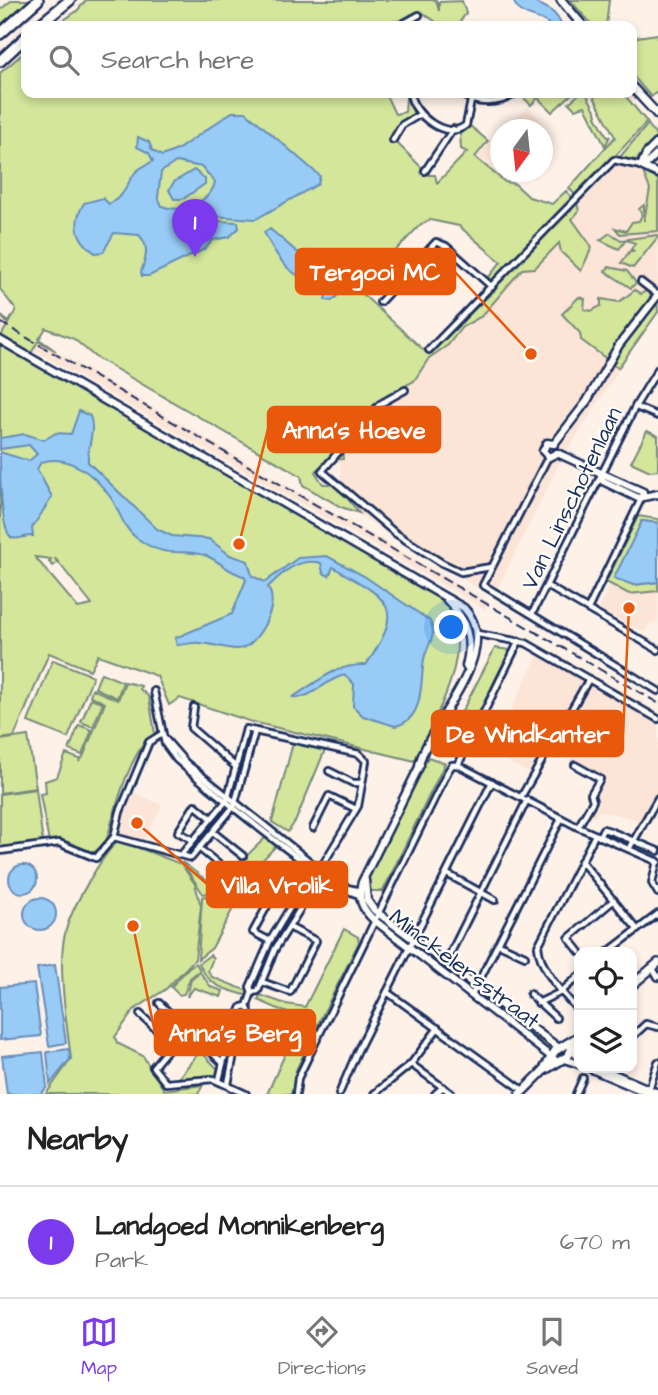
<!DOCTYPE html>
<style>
body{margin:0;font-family:"Architects Daughter",sans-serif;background:#f6f6f6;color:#222}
.controls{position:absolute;right:21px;bottom:21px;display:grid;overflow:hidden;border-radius:14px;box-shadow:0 4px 10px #0003}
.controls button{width:63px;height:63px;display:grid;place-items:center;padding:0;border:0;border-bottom:2px solid #e0e0e0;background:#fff;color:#222;font:35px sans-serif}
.compass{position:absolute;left:490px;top:119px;width:63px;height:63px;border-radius:50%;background:#fff;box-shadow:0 4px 10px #0003;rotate:195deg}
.you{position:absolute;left:452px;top:628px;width:24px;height:24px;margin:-18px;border:5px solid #fff;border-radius:50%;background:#1a73e8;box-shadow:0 0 0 10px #1a73e833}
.badge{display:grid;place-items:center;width:46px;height:46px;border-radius:50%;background:#7c3aed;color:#fff;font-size:23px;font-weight:700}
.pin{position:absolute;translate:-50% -58px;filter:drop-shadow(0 2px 4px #0008)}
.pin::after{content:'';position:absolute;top:37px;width:24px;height:21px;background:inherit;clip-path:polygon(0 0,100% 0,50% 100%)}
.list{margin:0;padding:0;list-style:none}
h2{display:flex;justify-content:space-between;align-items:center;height:91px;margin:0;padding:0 28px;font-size:30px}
h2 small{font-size:23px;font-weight:400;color:#767676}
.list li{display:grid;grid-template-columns:46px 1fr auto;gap:21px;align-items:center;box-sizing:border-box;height:112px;padding:0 28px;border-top:2px solid #e0e0e0}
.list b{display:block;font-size:26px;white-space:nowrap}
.list p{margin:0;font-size:23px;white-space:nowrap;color:#767676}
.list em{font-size:23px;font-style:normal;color:#767676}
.icon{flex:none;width:38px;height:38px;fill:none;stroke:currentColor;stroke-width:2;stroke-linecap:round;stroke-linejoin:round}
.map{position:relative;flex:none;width:658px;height:1094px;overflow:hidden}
.search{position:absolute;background:#fff;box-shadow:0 4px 10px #0003;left:21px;right:21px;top:21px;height:77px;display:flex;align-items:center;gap:18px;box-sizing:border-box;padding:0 24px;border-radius:14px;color:#767676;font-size:26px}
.sheet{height:203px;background:#fff}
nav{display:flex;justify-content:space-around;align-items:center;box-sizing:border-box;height:98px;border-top:2px solid #e0e0e0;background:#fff;font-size:19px;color:#767676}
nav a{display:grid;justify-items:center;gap:4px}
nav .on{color:#7c3aed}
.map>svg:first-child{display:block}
.built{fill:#fce4d7}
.green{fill:#d3e69a;stroke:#778a7c;stroke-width:2;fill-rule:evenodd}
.water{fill:#98ccf6;stroke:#668db9;stroke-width:2;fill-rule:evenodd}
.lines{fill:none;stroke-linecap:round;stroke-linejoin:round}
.street-casing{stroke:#1b2f5e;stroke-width:10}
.secondary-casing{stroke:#1b2f5e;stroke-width:11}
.primary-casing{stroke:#1b2f5e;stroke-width:12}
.highway-casing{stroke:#1b2f5e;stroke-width:14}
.street{stroke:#fdfcf7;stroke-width:4.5}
.secondary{stroke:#fdfcf7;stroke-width:6}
.primary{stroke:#fdfcf7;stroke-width:7}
.highway{stroke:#fdfcf7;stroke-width:9}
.rail{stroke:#1b2f5e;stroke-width:2;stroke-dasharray:10 5;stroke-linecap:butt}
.labels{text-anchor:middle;stroke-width:5;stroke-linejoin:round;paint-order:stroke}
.street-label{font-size:23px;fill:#1b2f5e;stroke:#fdfcf7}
.leader{fill:none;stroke:#e8590c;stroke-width:2.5}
.callout-dot{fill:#e8590c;stroke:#fdfcf7;stroke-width:2.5}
.callout{fill:#e8590c;stroke:#e8590c;stroke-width:2.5}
.callout-label{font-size:24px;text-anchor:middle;font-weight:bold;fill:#fff}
</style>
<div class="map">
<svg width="658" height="1094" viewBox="0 0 658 1094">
<rect width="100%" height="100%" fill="#fdf1e8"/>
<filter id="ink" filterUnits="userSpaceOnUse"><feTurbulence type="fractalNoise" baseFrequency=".0143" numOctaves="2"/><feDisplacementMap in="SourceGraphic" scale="14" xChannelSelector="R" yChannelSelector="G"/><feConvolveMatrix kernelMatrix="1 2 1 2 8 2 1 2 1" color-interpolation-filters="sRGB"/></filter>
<g filter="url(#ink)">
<g class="built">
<path d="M528 107 543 122 539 129H505Z"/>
<path d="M651 130 658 137V308L559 464 493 597 398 541 351 508 342 490 339 449 384 392 408 379 452 334 488 304 516 268Z"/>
<path d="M500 132V172H508L502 178 478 156Z"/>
<path d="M0 319 488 602 485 609 0 331Z"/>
<path d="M610 585 629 594 658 591V622L650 623 645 632 605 614 599 608Z"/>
<path d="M542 646 658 712V797L639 831 632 834 637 819 599 811 595 817 588 815 598 798 592 795 601 778 548 748 532 775 491 752Z"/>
<path d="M132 792 162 805 143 842 119 834Z"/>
</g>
<g class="green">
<path d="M12 0H30L0 25V10Z"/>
<path d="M86 0H436L439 11V2L462 1 466 13 457 26H442L423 13 411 18 410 15 406 20 388 22 386 26H55L77 11Z"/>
<path d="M570 0H609L606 26H593Z"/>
<path d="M658 34V91L651 97 632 75V43L637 37Z"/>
<path d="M26 51V93H385L395 114 405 112 406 97 414 114 398 127 393 139 429 175H435L437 183 467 152 461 149 460 132 469 125 488 141 475 157 505 182 515 184 529 197 552 204 566 191 577 203 579 211 572 219 592 247 581 271 561 252 559 243 535 268 522 269 482 316 462 327 448 345 429 358 414 381 383 398 342 448 343 459 327 460 315 472 323 484H344L348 499 359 513 341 507 303 485 301 476 95 357 74 339 46 328 39 339 56 351 38 341 28 359 443 601C480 647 435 715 415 761L249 721 180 698 169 705 157 676 98 655 90 670 49 653 14 737 0 739V338L8 324 0 315 9 322 16 310 0 289V73ZM430 220 459 226 501 262 488 278 497 288 428 354 358 290 421 224ZM35 557 51 559 49 562 53 566 57 563 55 558 92 605 78 608Z"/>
<path d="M519 93H573L552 112 538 98 531 105Z"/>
<path d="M580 93H586L597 114 596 116 608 138 610 136 605 146 585 106 575 109 569 103Z"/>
<path d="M592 93H623L647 122 577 197 569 188 615 137Z"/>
<path d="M648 124 658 139 636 160 619 158Z"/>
<path d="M643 172 658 176V231L620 234 615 228 626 231 632 222 639 221 642 215 639 209 644 205V221L650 189Z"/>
<path d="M610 233 621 240 658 235V237L633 268 621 263 630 251H634L631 249 635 243 626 240 619 249 600 240Z"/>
<path d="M609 267 627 271 636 283 631 288 605 271Z"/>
<path d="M635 290 641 294 646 291 654 297 625 330 608 360 581 340 580 333 562 314 579 297 585 299 584 309 591 311 601 306V299L619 302Z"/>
<path d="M657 300 658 312 618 368 611 363Z"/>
<path d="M647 431 658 436V470L650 471 631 462Z"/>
<path d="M638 516 658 519V523L641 521 633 585 658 582V591L629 594 606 582Z"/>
<path d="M495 648 510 650 465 741 457 748H443Z"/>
<path d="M53 660 93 676 68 738 28 722Z"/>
<path d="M101 673 123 682 117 698 95 688Z"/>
<path d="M125 682 141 686 140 689 149 697 155 734C131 747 115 810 107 839L110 840 93 853 65 844 64 841 49 843 40 794 46 793 45 781 57 777 66 754 80 759 79 762 83 757 105 703 90 696 92 689 118 700Z"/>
<path d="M91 698 103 703 93 727 81 722Z"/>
<path d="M79 725 92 730 82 755 69 750Z"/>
<path d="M28 736 36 788 0 793V740Z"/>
<path d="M293 743 325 750 296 820 288 832 272 822Z"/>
<path d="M428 757 445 763 383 891H370L366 885 368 875Z"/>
<path d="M36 789 43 844 0 848V794Z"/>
<path d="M265 838 276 846 256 867 234 876 230 872Z"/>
<path d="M118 840 181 864 195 884 201 906 195 959 166 989 134 1010 115 1037 117 1043 143 1056 164 1090 203 1085 198 1094H46L71 1059C67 1027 57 964 65 934 70 909 101 858 118 840Z"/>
<path d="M182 862 214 886 229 874 233 878 213 892 203 894Z"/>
<path d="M254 869 212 948 198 959 202 897C223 894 234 874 254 869Z"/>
<path d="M344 929 358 937 359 942 314 1032 301 1019 258 1000 260 995 286 1004 305 1007Z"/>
<path d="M210 955 213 958 208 971 212 977 250 992 249 996C225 989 209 988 199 963Z"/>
<path d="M196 963 200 970 190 978 184 994 179 995 171 987 189 967Z"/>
<path d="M200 972 211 987 223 991 221 997 194 988 187 997 191 979Z"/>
<path d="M480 993 554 1049 550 1052 476 996Z"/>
<path d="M300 1021 313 1035 296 1070 292 1094H267Z"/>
<path d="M200 1051 218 1069 217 1077 175 1082Z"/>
</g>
<g class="water">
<path d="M513 0C532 0 555 6 562 26H551C538 13 521 21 513 0Z"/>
<path d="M232 112H246L320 176 318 184 256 219 196 215V220L238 222 239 228 229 237 213 240 205 249 149 276H142L141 272C146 258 150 246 139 235L114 233 103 252 95 253C76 239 72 223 84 203L103 198 109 204C127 194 124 188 134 174 138 168 147 165 153 161L149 153 137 147 138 137 149 142 152 150 162 156 177 150ZM176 162 202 167 215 182C211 202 180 214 162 206L158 197 161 172Z"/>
<path d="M194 170 205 179V184L183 199H174L169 190 174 182Z"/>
<path d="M270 229 297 252C333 250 331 253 350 283L332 301 325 300 327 288C291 277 281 266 264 232Z"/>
<path d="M79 411 90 416C96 431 87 446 88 462L157 529 172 536 209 539 230 555 248 561 252 576 265 582 298 558 327 556 364 576 430 621C438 637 427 644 424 659 420 682 425 720 395 726L363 716 353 706 354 684 345 675C327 678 310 701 293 697 319 681 335 664 366 665 407 605 389 600 333 567L329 576 323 573 321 563C299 557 283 572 268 587 275 600 271 611 265 624 244 662 233 646 200 643 192 642 185 645 177 645L175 638 232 614 246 580 244 576C229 573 221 562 207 556 182 547 169 560 141 541 123 530 122 515 111 498 95 475 69 453 41 462L37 469 52 497 32 528 33 536C27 535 17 540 12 538 0 531 0 470 0 452L29 461 37 454 29 445 0 449V438L25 434 44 440 56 433 71 434Z"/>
<path d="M642 521 658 523V582L633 585 614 578Z"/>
<circle cx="23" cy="879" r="14"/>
<circle cx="40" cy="914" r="16"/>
<path d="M55 965 66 1043 49 1046 37 968Z"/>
<path d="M34 984 41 1036 0 1040V987Z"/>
<path d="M69 1049 70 1059 50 1084 47 1052Z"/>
<path d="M43 1052 47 1087 41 1094H7L2 1056Z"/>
</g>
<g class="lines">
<defs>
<g id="street">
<path d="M399 26 419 15"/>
<path d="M410 93C412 114 447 142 466 125L471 101"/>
<path d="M460 93C475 105 499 105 516 93"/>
<path d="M393 140 402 125 419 115"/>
<path d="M425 171 453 129"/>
<path d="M641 282 658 295"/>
<path d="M380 302 436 242 446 246 492 287"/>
<path d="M429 350 614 160 641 166"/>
<path d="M405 390 380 404 322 471 395 533 442 563 461 572 491 567"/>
<path d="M636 407 658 416"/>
<path d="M548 457 483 585 658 691"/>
<path d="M547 586 658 650"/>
<path d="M588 609 642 497"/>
<path d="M532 614 636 405 658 369"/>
<path d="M478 634 526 643 658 719"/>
<path d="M154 691 165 744 176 759C200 781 337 895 361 895"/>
<path d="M194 707 191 728 236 767"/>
<path d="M255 731 359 754 366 761 358 806 319 871"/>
<path d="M165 739 186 763 313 864 347 888 361 891"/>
<path d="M458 765 578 827 658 862"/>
<path d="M575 765 600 779 591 794 593 801 578 827"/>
<path d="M329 771 353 783H362"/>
<path d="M521 797 589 679"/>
<path d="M313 828 329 796 356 809"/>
<path d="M213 832 243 856"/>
<path d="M114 837C139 844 165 851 191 858L234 806 255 731 246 729 227 800 181 855"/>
<path d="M599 837 603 829 610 831 658 851"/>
<path d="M193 840 178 832 195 805 211 818"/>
<path d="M199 848 229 873"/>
<path d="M629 849 658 798"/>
<path d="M0 851 59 843 96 858 114 837 120 812 149 742 162 734"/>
<path d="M581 861 637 929"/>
<path d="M657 861 652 883 658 893"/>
<path d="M447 874 495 900"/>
<path d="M270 941 253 932 273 895 291 906"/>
<path d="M499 944 525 956"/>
<path d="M580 952 569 938 614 900"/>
<path d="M608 952 658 914"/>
<path d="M445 964 527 800"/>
<path d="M652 967 658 977"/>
<path d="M262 982 290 992 316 941 289 927"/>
<path d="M252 992 258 991 275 949 322 874"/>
<path d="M387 992 523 1090"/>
<path d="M530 994 556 1018"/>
<path d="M472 995 561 819"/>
<path d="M159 1003 223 1063"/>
<path d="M538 1003 561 992 579 976"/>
<path d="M579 1011C563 994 540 970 538 946L595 835"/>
<path d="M140 1014 172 1044 153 1067 166 1083 213 1079 246 1094"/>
<path d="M246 1018 275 1030"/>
<path d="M632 1037 646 1024 658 1027"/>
<path d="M411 1064 452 1094"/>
<path d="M219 1080 230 1034 242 1007 247 1006"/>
<path d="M228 1084 237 1039 249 1011 247 1006 252 992 250 987 270 941 315 866"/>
<path d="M649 1089 658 1062"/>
<path d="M296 1094 298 1078 448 771 452 765H458L519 641"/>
<path d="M339 1094 357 1052 492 782"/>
<path d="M374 1094 411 1064 438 1028"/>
<path d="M435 1094 443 1087"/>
<path d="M576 1094 583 1078"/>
</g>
<g id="secondary">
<path d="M658 142 646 154 641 166 658 174"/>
<path d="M644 167 658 153"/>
<path d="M0 340 464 608C505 652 430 719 419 765"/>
<path d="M554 444 587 401 619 345 658 295"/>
<path d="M554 444 547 443 543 451 549 457 557 453"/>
<path d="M557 453 643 492 642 497"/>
<path d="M601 475 603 481 638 498 658 494"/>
<path d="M447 600C466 618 473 641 466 666"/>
<path d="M420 765 362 882C357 898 362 909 374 920L554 1059"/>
<path d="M365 880 367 900 374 910 559 1048"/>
<path d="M570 1047 579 1058"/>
<path d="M564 1059 579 1064"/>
<path d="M589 1068 650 1094"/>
<path d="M600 1068 658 1093"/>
</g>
<g id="primary">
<path d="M561 0 583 26"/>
<path d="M632 87 658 115"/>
<path d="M632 985 658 963"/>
<path d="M545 1067 555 1051 579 1036"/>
<path d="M520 1094 543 1071 568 1056 579 1036"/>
</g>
<g id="highway">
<path d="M38 26 70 0"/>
<path d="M0 34 38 0"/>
<path d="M0 61 26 37"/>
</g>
</defs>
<use href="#street" class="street-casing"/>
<use href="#secondary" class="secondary-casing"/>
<use href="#primary" class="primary-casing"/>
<use href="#highway" class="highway-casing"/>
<use href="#street" class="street"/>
<use href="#secondary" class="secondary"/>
<use href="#primary" class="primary"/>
<use href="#highway" class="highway"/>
<path class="rail" d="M0 322 658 703"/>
</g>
</g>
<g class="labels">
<g class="street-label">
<text transform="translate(571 498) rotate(-64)" y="8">Van Linschotenlaan</text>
<text transform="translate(465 968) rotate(37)" y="8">Minckelersstraat</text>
</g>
</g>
<path class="leader" d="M531 354L455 272M239 544L268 429M629 608L623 734M137 823L207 884M133 926L155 1033"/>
<g class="callout-dot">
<circle cx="531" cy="354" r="7"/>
<circle cx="239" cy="544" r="7"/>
<circle cx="629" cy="608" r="7"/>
<circle cx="137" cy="823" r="7"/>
<circle cx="133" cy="926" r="7"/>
</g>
<g class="callout">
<rect x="296" y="249" width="159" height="45" rx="7"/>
<rect x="268" y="407" width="172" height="45" rx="7"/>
<rect x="432" y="711" width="191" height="45" rx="7"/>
<rect x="207" y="862" width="140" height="45" rx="7"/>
<rect x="155" y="1010" width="160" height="45" rx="7"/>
</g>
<g class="callout-label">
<text x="375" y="280">Tergooi MC</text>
<text x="354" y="438">Anna's Hoeve</text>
<text x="528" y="742">De Windkanter</text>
<text x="277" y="893">Villa Vrolik</text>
<text x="235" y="1041">Anna's Berg</text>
</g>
</svg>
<div class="controls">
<button><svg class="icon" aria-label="locate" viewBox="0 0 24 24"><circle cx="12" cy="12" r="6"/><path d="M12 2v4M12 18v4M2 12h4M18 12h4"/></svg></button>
<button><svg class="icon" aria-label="layers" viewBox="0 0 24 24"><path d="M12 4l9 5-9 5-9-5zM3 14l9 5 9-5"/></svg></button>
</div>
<svg class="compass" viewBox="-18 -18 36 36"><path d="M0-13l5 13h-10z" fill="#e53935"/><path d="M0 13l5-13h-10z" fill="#767676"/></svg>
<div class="you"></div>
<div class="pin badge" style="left:195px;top:257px">1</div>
<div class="search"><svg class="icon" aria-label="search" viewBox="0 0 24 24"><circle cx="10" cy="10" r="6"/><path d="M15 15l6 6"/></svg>Search here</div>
</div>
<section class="sheet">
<h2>Nearby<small></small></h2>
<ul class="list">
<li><span class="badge">1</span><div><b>Landgoed Monnikenberg</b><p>Park</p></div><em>670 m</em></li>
</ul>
</section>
<nav>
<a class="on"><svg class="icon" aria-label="map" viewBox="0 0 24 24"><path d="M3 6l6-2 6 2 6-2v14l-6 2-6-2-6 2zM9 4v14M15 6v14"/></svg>Map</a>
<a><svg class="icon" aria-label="directions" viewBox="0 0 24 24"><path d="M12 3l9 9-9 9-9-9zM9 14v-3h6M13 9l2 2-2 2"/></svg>Directions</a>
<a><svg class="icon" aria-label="saved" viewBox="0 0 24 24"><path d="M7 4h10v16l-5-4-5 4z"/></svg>Saved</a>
</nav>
